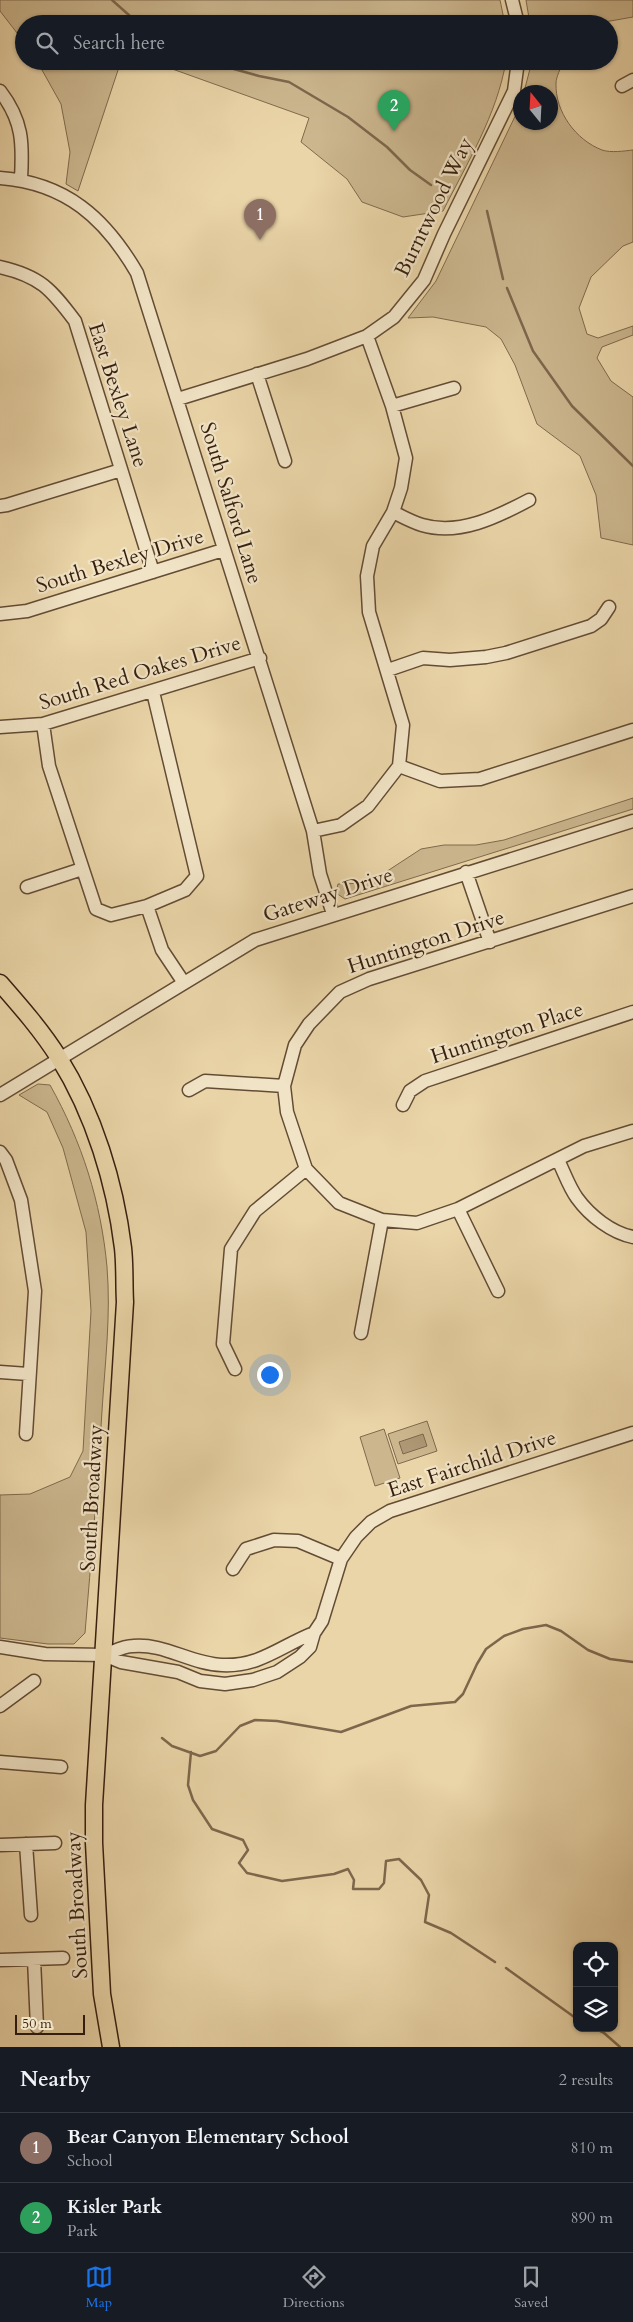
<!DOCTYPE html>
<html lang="en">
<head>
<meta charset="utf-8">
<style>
  :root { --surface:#171b24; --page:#20242c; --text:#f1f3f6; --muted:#9ea1a6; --line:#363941; --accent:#1a73e8 }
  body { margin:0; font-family:Cardo,serif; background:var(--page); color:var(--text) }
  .controls { position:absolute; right:15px; bottom:15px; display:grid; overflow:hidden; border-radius:10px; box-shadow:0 1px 4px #0004 }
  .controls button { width:45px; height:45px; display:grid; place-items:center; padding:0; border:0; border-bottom:1px solid var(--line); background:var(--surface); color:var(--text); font:25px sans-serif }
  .compass { position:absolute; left:513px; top:85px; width:45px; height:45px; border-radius:50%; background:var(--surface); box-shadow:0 1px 4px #0004; rotate:342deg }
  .scale { position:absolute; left:15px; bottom:12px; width:70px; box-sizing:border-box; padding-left:5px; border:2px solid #361e0f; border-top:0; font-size:14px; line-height:18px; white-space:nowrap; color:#361e0f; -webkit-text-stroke:4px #f1e4c6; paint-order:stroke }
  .you { position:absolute; left:269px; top:1374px; width:18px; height:18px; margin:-12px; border:4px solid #fff; border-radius:50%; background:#1a73e8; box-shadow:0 0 0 8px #1a73e833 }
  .badge { display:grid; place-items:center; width:32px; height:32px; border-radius:50%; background:var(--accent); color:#fff; font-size:16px; font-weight:700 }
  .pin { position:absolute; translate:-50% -41px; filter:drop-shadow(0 1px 2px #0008) }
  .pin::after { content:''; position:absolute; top:26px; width:18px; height:15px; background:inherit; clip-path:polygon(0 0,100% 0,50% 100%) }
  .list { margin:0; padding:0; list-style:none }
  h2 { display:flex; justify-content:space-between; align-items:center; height:65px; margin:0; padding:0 20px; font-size:21px }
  h2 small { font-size:16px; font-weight:400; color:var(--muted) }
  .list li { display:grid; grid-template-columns:32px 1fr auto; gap:15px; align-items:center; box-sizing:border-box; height:70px; padding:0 20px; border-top:1px solid var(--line) }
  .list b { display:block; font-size:19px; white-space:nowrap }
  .list p { margin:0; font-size:16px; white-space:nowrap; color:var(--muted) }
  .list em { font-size:16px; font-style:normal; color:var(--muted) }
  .icon { flex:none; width:28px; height:28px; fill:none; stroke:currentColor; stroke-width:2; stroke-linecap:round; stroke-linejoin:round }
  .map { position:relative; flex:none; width:633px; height:2047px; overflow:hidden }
  .search { position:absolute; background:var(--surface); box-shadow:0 1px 4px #0004; left:15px; right:15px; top:15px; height:55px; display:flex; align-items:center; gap:12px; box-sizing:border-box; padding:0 18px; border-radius:28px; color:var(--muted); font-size:19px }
  .sheet { height:205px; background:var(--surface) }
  nav { display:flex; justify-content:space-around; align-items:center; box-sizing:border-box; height:70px; border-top:1px solid var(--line); background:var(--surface); font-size:14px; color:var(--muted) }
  nav a { display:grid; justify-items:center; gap:2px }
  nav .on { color:var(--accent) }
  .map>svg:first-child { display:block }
  .green { fill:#cbb68e; stroke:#806a4e }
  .water { fill:#ad9774; stroke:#7d674c }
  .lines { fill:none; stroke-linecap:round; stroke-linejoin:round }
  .stream { stroke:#7d674c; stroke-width:2.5 }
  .minor-casing { stroke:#634c35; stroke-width:15 }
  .major-casing { stroke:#361e0f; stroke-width:19 }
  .minor { stroke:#f1e4c6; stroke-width:12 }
  .major { stroke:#ead5a8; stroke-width:16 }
  .labels { text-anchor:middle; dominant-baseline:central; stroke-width:4.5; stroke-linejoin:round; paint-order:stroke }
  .street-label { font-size:21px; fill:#361e0f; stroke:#f1e4c6 }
</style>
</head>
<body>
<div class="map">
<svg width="633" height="2047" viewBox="0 0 633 2047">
  <rect width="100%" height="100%" fill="#ead5a8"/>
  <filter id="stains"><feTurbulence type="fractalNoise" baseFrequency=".004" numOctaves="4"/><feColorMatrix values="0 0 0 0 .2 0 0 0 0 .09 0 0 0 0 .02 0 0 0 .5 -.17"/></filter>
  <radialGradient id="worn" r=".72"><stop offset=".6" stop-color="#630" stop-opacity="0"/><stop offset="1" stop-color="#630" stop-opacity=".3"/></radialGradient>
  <!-- green -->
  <path class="green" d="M0 0H500L505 24H24V42L0 11Z
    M526 0H633V17L593 24H530Z
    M37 61H121L78 191 66 184 70 152 61 104Z
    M150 61H506C497 115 467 163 443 211L403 217 362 202 347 179 301 142 309 118Z
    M532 61H563C561 68 556 77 556 83 555 112 576 140 602 150 611 153 624 151 633 150V242L623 246 591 277 579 308 587 334 598 338 633 326V335L602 347 597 358 611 381 633 397V545L601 538 596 495 580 456 537 424 515 365 501 339 486 327 433 317 408 318 436 281 520 106V122H550V92H524Z
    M633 798V809L345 899 336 893 338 884 369 883 421 849 444 845H476L504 840Z
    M38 1084 50 1085C82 1142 101 1202 107 1267 111 1315 105 1363 102 1411 98 1485 91 1559 85 1633L74 1644H48L0 1638V1495L30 1494 70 1477 83 1451 91 1311 86 1232 63 1148 47 1112 19 1095Z
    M427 1421 437 1451 398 1464 388 1434Z
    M384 1429 400 1478 375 1486 360 1437Z"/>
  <!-- water -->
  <path class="water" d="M423 1434 427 1446 403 1454 399 1442Z"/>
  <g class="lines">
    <!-- stream -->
    <path class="stream" d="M112 0 139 24
      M205 61 259 76 289 82 348 117 387 147 410 170 431 185
      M487 211 503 279
      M507 288 533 351 572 406 633 466
      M162 1738 172 1746 200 1756 216 1751 240 1726 255 1720 277 1721 341 1732 411 1706 455 1702 463 1694 477 1664 486 1649 504 1636 523 1629 546 1625 561 1631 588 1650 610 1659 633 1662
      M191 1752 188 1785 193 1800 212 1829 243 1840 248 1850 239 1863 247 1873 282 1881 334 1874 348 1869 354 1880 353 1889H379L384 1883 386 1861 399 1859 421 1880 429 1895 425 1922 451 1933 495 1962
      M506 1968 577 2019
      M594 2028 604 2033 620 2047"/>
    <!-- minor casing -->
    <g class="minor-casing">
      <path id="minor" d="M512 0 518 24
        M622 86 633 80
        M0 91C23 121 23 143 21 179
        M0 178C66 183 105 218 137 273L313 831 320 874 333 914
        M0 267C40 276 51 289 75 321L153 572
        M257 374 285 461
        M178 399 307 359 367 336 394 317 424 280 444 234 514 91 518 61
        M392 406 454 388
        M0 506 7 505 121 470
        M393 512C403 517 412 522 422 525 459 536 497 517 529 500
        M0 614 27 611 223 550
        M388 670 423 658 450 660 486 657 506 653 591 626 601 619 609 607
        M43 724 49 766 96 909 111 915 147 906 185 890 197 876 153 692
        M0 727 43 724 260 658
        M399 766 440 781 480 779 633 730
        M313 831 341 825 368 806 399 766 403 725 369 612 367 576 373 546 393 512 401 488 406 458 392 406 367 336
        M466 872 490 942
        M27 887 82 869
        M633 896 369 979 340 992 309 1024 295 1045 284 1086 287 1112 306 1169 339 1203 382 1220 417 1223 458 1209 584 1146 633 1131
        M147 906 162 950 184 983
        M189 1090 205 1081 284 1086
        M0 1095 255 940 633 821
        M403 1105 410 1091 425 1081 633 1012
        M0 1152 6 1160 21 1200 35 1291 26 1434
        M558 1160C564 1172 569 1187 577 1198 590 1216 612 1233 633 1237
        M458 1209 498 1291
        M361 1333 382 1220
        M235 1369 223 1344 231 1249 255 1211 306 1169
        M0 1372 28 1374
        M233 1569 246 1549 274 1540 298 1541 341 1559
        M0 1647 45 1654 104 1655 121 1662 178 1672 200 1681 225 1684 253 1680 277 1672 300 1657 310 1647 314 1633 322 1621 341 1559 356 1537 371 1522 390 1511 633 1433
        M104 1655C113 1652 123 1646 133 1646 164 1643 191 1664 222 1665 260 1667 282 1645 314 1633
        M0 1706 34 1681
        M0 1762 61 1767
        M26 1844 31 1915
        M0 1845 55 1843
        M34 1959 37 2027
        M0 1960 63 1958"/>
    </g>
    <!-- major casing -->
    <g class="major-casing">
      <path id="major" d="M0 983C21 1007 42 1031 59 1058 94 1114 115 1183 123 1248 125 1266 124 1284 125 1302L94 1805V1843L102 1994 111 2047"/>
    </g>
    <!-- minor -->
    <use href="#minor" class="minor"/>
    <!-- major -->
    <use href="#major" class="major"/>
  </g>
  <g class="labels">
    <!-- street labels -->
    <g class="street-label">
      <text transform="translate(434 207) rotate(-64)">Burntwood Way</text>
      <text transform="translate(118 395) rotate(72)">East Bexley Lane</text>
      <text transform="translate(231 503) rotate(73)">South Salford Lane</text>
      <text transform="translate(120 561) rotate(-17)">South Bexley Drive</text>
      <text transform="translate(140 673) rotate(-17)">South Red Oakes Drive</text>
      <text transform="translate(328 895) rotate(-18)">Gateway Drive</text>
      <text transform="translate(426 942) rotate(-18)">Huntington Drive</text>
      <text transform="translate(507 1033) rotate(-18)">Huntington Place</text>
      <text transform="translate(472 1464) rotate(-18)">East Fairchild Drive</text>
      <text transform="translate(92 1498) rotate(-87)">South Broadway</text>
      <text transform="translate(77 1905) rotate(-93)">South Broadway</text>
    </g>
  </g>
  <rect width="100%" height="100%" filter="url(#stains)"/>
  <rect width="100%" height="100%" fill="url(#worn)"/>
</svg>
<div class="controls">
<button><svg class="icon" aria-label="locate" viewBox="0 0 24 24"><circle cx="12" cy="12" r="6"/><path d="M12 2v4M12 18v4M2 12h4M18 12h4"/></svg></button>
<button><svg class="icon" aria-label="layers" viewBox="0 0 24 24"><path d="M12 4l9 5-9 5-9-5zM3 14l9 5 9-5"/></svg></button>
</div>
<svg class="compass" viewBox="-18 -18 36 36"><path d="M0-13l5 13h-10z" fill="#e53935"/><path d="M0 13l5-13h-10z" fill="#9ea1a6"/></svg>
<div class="scale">50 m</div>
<div class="you"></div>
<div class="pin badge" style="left:260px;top:240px;background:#8d6e63">1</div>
<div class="pin badge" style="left:394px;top:131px;background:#2e9e5b">2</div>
<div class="search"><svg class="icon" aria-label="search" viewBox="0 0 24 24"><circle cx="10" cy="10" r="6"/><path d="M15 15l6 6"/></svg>Search here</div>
</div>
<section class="sheet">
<h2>Nearby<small>2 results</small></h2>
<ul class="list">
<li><span class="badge" style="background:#8d6e63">1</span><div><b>Bear Canyon Elementary School</b><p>School</p></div><em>810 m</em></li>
<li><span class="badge" style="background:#2e9e5b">2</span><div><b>Kisler Park</b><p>Park</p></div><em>890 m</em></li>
</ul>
</section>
<nav>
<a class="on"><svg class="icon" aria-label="map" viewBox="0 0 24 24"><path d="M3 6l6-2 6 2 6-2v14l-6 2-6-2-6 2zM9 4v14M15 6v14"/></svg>Map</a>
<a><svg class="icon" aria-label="directions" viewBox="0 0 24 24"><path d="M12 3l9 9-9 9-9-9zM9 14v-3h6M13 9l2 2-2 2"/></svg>Directions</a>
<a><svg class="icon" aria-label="saved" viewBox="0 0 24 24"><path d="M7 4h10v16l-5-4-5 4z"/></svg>Saved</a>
</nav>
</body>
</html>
